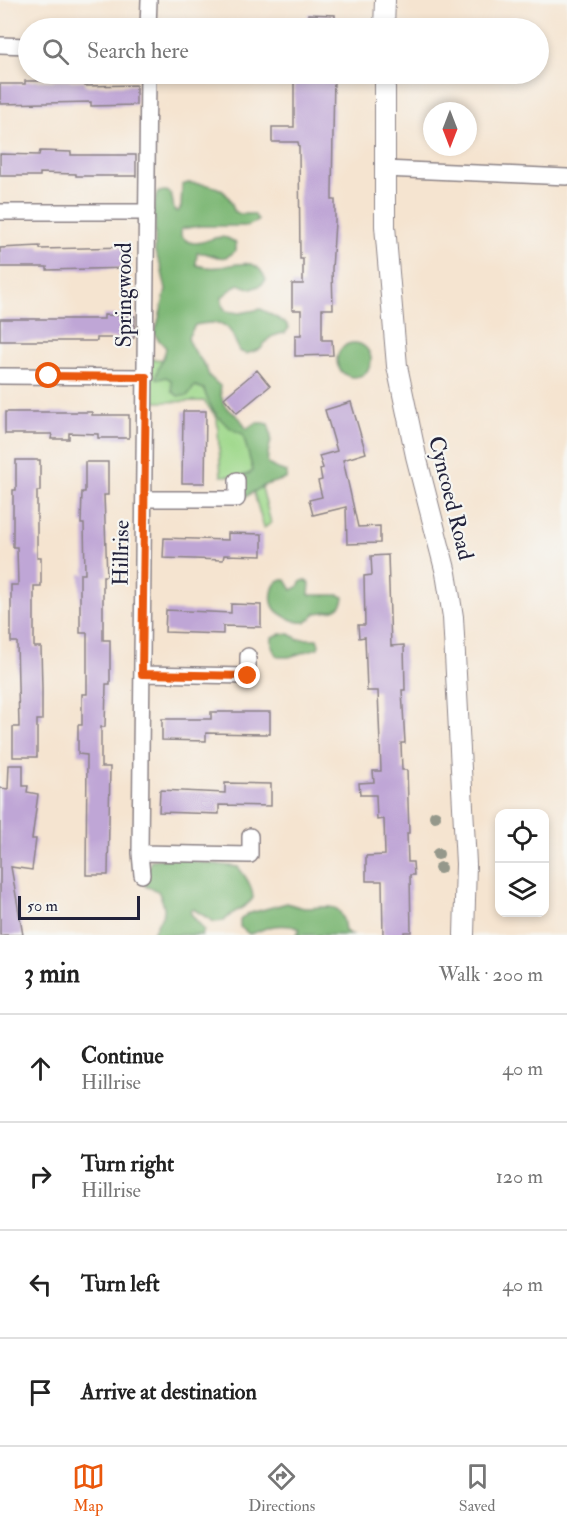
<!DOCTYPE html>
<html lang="en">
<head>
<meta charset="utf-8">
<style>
  :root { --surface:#fff; --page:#f2f2f2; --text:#222; --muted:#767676; --line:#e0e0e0; --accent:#ea580c }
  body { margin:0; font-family:"IM FELL Double Pica",serif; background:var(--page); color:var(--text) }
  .controls { position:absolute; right:18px; bottom:18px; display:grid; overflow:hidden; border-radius:12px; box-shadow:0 3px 9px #0003 }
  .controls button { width:54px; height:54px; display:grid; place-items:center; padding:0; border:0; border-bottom:2px solid var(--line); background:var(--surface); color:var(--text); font:30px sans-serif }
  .compass { position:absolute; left:423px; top:102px; width:54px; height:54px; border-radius:50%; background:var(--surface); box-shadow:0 3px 9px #0003; rotate:180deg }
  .scale { position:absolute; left:18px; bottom:15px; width:122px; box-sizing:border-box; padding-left:6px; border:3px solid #22223b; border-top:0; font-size:16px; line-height:21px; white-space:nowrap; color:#22223b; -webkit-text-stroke:4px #f6f6f2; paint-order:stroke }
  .stop { position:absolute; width:18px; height:18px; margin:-14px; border:4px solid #ea580c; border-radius:50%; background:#fff }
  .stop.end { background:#ea580c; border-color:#fff; box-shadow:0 2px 6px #0008 }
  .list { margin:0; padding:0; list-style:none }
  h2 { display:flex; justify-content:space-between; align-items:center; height:78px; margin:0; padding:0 24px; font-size:26px }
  h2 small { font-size:20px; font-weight:400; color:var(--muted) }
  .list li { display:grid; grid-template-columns:39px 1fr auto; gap:18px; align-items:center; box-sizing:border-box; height:108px; padding:0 24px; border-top:2px solid var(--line) }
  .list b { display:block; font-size:22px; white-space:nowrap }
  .list p { margin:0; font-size:20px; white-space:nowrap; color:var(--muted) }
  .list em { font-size:20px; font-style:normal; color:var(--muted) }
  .icon { flex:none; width:33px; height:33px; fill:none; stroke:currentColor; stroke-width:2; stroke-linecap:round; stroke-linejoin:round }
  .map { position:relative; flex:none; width:567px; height:935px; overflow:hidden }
  .search { position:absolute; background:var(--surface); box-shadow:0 3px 9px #0003; left:18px; right:18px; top:18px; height:66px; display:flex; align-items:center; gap:15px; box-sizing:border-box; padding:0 21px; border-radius:33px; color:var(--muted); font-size:22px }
  .sheet { height:510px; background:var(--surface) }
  nav { display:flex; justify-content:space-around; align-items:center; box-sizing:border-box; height:84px; border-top:2px solid var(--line); background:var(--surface); font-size:16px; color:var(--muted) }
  nav a { display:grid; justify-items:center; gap:3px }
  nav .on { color:var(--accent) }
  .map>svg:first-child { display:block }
  .green { fill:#9ed88a; stroke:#607d62; stroke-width:1.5 }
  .forest { fill:#7eb876; stroke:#506d58; stroke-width:1.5 }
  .building { fill:#bfa6d6 }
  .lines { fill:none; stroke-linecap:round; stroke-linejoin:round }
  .minor-casing { stroke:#8c8386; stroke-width:18 }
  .tertiary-casing { stroke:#8c8386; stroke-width:22 }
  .minor { stroke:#fff; stroke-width:15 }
  .tertiary { stroke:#fff; stroke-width:20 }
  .tree { fill:#95988b }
  .route { stroke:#ea580c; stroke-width:8 }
  .labels { text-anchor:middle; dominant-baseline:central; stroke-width:4.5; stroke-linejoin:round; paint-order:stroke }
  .street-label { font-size:22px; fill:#22223b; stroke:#f6f6f2 }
</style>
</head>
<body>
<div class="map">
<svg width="567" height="935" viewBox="0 0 567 935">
  <rect width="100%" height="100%" fill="#f6f6f2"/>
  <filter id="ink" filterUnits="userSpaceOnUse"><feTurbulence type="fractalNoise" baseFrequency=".0167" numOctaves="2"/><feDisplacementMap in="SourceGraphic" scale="12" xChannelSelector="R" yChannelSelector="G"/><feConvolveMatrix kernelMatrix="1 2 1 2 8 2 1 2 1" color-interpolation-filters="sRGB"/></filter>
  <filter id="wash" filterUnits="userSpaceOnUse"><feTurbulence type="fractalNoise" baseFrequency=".008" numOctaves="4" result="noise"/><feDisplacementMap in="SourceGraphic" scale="24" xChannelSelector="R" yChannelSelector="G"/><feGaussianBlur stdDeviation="1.35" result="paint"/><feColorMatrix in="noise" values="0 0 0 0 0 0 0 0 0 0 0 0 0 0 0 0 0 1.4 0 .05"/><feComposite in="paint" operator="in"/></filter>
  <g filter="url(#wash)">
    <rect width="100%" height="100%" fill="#f5e4d0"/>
    <!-- green -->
    <path class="green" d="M146 359 176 360 243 428 260 480 271 523 264 528 249 476H221L217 418 204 401 157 402 146 398Z"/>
    <!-- forest -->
    <path class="forest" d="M188 183C211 184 229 186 234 211L240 214H254L258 220 257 222 246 226H200L181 229V236C198 253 210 233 227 238 230 239 233 241 236 243V250C221 266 212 251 197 253L196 265C203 267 213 268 220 267 240 264 257 256 266 280L261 285 252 289 238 284 222 297V305L226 311 240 313 261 309 286 323 289 328 285 333C272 335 267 338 261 349L246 354 239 351C229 324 226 319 195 325L188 337 190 345 206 367 209 376 220 386C222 418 237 406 246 429 254 423 259 421 268 424 276 443 265 448 268 464L275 468 287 472 286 479 265 485 247 496 240 493V476L248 474 253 471 243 434C225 429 208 407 204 389L195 386 187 396H178L172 391 171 380 166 377 160 379 156 378C157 366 164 360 166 348 162 342 157 340 154 333L157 326 166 290 161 267 155 252V221L153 211 157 193C173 186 172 198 174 210L178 212 181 207 182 185Z
      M337 360a17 17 0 1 1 34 0a17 17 0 1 1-34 0Z
      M280 580H286L292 590 298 587 300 582 305 580 310 583 309 595H339L344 597C343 612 328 611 316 613 313 617 310 621 305 622 298 624 279 615 275 609 269 601 271 584 280 580Z
      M280 634H290L298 639H317L319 645 318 648 289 657H279C272 650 271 647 272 637Z
      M180 857 198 862 238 867C246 877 252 885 253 898 245 910 235 908 224 921L214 922 193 909 190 911C192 918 200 923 204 930L202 935H153C158 912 172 920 158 891L145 886 147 873 151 860Z
      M287 903C293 905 300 908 306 908 330 908 342 899 345 931L352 935H296L300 929C291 925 279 925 269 927 262 929 257 933 249 934L240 927V920L247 914Z"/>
    <g id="blocks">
      <!-- building -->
      <path class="building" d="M308 14 335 15V28H308Z
        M308 75H334L332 193V200H335V222L332 269 333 309H322V340H332L333 355 295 356V335H301V310H292V284H303V259H300L299 147 298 142H272V127H294V79H308Z
        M25 81H85V86L136 85V105L91 106V102L0 104V84H25Z
        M40 151 71 152V155H136V176H76V174L40 173V176H0V154L39 155Z
        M40 246V249L129 247 130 268 47 270V267H0V248Z
        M104 315 135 316 134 338H97V341H0V319H104Z
        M257 370 270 386 237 413 224 398Z
        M351 402 366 453 343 460 358 527 380 526V543L347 544 346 507 313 515 309 500 322 497 318 481 322 480 320 469 323 468 319 456 337 451 325 410Z
        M183 411H206L205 483H182Z
        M5 412H92V415H129V438H98V434L69 433V439H51L52 434H5Z
        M16 460H40V491H37V557H41V586H34V647H41L42 688V720H37V757H13V727H19L17 642H11V585H18L17 547H13V490H16Z
        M85 462H108V495H104L107 576H103V640H110V684H106L105 727H101V767H110L108 875H86L87 755 78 754V725H82V694H87V633H80V574H85L84 524H81L82 492H85Z
        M228 533 262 534V556L224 555 223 560 163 558 164 538 228 540Z
        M388 555 391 646 404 645 405 690H402L405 743H401L402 770H407L409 833H407L408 862H413L414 875H410L411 932H404V935H383L382 881H366V856L385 855 384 819 377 820 376 795H360L359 783 374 782 373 771H381L378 691H367L365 637 359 638 358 625H365L364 576 372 575 371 556Z
        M231 604 261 605V627L223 626V634L165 632 166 610 231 613Z
        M211 712H270V734L206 733V741L162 740V719H211Z
        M9 765H23V786H28L27 792 38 794 32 839H36L32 870 11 867 23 935H0V788L8 789Z
        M225 783 271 784V806L219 805V814L159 812 160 790 225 793Z"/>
    </g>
  </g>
  <g filter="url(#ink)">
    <use href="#blocks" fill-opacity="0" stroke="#8c8386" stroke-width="1.5"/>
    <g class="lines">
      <!-- minor casing -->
      <g class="minor-casing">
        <path id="minor" d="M148 28 149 0
          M0 45 28 46
          M384 169 567 177
          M0 212H147
          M0 376 146 377
          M144 499H237V480
          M142 674 248 676V656
          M140 853 250 855V836
          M142 875 140 853 148 74"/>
      </g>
      <!-- tertiary casing -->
      <g class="tertiary-casing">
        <path id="tertiary" d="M384 28 385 0
          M385 74V226L397 366 416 456 446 573 453 617 466 864 464 935"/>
      </g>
      <!-- minor -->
      <use href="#minor" class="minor"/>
      <!-- tertiary -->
      <use href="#tertiary" class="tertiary"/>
    </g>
    <!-- trees -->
    <g class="tree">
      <circle cx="435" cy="816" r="6"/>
      <circle cx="438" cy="854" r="6"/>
      <circle cx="440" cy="868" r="6"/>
    </g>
  </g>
  <g class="lines" filter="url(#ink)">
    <!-- route -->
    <path class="route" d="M49 376 146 377 142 674 248 676"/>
  </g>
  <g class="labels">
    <!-- street labels -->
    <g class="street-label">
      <text transform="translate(124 295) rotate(-90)">Springwood</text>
      <text transform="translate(451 498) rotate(76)">Cyncoed Road</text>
      <text transform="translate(121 553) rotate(-89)">Hillrise</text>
    </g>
  </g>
</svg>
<div class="controls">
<button><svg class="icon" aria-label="locate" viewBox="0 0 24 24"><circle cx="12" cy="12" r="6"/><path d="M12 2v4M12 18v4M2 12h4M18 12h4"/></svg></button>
<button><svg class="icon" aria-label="layers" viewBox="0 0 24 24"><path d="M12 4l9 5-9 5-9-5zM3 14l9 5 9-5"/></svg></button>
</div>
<svg class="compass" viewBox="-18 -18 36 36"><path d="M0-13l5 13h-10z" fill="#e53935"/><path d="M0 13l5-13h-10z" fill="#767676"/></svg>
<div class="scale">50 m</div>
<div class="stop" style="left:49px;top:376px"></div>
<div class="stop end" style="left:248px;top:676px"></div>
<div class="search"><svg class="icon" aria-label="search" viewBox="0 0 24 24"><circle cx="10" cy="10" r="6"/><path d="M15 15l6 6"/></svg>Search here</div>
</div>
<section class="sheet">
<h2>3 min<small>Walk · 200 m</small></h2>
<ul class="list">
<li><svg class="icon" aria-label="ahead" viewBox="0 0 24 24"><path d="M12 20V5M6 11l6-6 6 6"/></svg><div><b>Continue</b><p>Hillrise</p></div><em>40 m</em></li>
<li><svg class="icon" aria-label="right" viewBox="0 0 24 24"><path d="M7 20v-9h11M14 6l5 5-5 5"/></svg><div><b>Turn right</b><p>Hillrise</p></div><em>120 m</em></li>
<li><svg class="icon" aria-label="left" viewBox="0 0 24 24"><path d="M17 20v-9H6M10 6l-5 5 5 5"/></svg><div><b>Turn left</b></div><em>40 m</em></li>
<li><svg class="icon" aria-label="arrive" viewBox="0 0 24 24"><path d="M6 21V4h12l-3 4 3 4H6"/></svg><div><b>Arrive at destination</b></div></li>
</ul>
</section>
<nav>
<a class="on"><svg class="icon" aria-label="map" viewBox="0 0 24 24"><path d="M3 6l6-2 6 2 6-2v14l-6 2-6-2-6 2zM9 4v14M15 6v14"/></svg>Map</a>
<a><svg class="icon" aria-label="directions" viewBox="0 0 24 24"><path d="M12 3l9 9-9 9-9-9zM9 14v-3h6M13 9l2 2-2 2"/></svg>Directions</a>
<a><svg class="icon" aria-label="saved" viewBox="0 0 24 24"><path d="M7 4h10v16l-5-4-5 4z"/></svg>Saved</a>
</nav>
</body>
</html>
